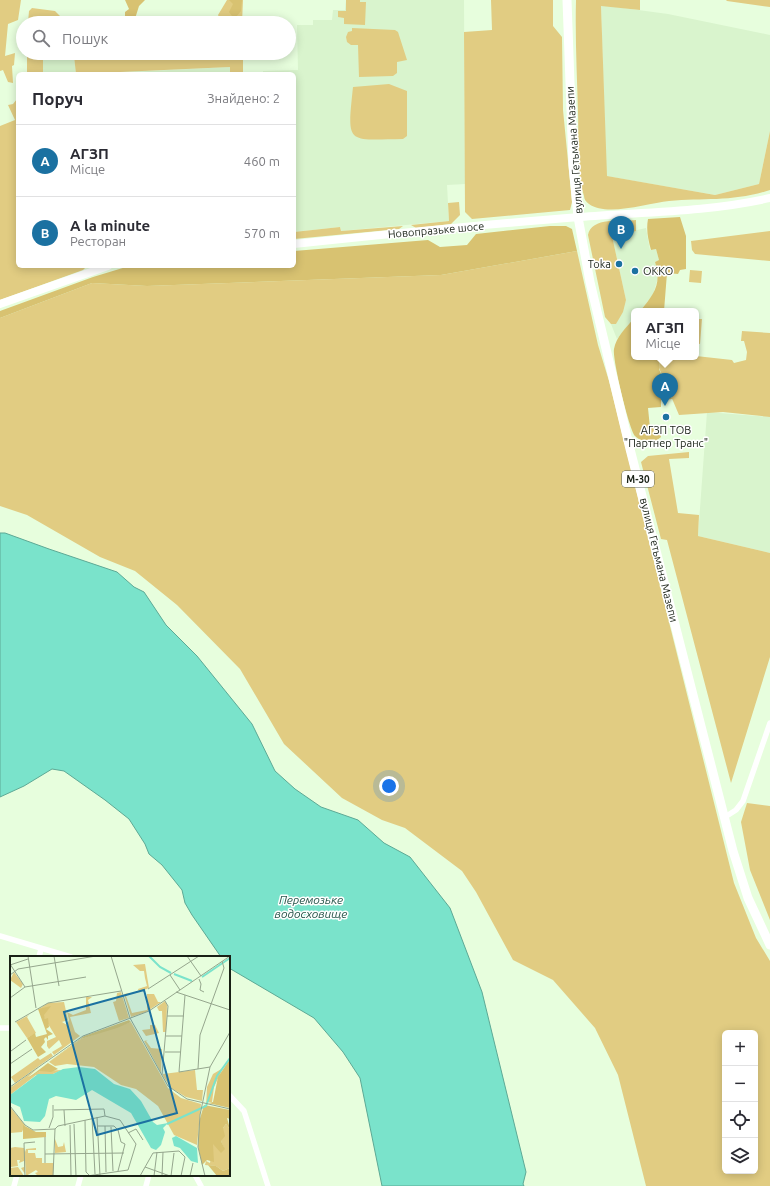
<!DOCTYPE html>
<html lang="uk">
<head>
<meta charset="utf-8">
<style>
  :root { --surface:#fff; --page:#f7f7f7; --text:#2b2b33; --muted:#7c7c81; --line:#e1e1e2; --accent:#1b71a1 }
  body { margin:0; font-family:Ubuntu,sans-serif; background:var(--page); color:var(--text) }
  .controls { position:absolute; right:12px; bottom:12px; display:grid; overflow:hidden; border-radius:6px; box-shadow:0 2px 10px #0003 }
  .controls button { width:36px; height:36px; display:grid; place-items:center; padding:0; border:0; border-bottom:1px solid var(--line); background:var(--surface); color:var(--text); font:20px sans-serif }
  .you { position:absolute; left:389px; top:786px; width:14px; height:14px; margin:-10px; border:3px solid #fff; border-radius:50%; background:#1a73e8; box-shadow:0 0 0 6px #1a73e833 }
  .badge { display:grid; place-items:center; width:26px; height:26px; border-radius:50%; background:var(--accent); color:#fff; font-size:13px; font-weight:700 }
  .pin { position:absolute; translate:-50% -33px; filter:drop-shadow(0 1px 2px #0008) }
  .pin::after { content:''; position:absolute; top:21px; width:14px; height:12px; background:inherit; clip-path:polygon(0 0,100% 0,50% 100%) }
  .popup { position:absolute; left:631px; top:308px; width:68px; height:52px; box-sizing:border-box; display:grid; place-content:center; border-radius:6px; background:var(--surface); filter:drop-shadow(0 1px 3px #0005); font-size:13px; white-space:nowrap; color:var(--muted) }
  .popup b { font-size:15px; color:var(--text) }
  .popup::after { content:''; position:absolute; left:50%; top:100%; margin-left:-8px; border:8px solid transparent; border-top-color:var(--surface) }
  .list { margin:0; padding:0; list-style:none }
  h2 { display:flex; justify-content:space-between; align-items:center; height:52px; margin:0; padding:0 16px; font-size:17px }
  h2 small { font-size:13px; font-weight:400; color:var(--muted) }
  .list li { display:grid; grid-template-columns:26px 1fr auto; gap:12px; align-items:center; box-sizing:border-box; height:72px; padding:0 16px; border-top:1px solid var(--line) }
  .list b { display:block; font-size:15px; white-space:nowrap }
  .list p { margin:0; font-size:13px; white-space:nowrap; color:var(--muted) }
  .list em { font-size:13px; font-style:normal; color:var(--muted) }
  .icon { flex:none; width:22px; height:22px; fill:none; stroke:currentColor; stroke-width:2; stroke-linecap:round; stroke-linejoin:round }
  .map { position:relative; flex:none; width:770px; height:1186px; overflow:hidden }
  .search { position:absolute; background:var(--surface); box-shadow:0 2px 10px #0003; left:16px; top:16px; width:280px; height:44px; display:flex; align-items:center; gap:10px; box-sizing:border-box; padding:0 14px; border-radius:22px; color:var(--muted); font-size:15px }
  .panel { position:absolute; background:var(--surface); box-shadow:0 2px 10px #0003; left:16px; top:72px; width:280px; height:196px; border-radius:6px }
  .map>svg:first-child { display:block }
  .built { fill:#d9f4cd }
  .green { fill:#e1cc82; fill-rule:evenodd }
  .forest { fill:#d8c271 }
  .water { fill:#7ae3cb; stroke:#5da995 }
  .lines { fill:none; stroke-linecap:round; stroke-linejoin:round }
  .minor { stroke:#fff; stroke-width:5.5 }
  .secondary { stroke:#fff; stroke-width:8 }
  .trunk { stroke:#fff; stroke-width:9 }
  .poi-dot { fill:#1b71a1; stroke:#fff; stroke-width:1.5 }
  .labels { text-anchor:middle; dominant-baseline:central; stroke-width:3; stroke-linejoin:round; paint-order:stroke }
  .shield { fill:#fff; stroke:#5e645c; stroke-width:1 }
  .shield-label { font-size:10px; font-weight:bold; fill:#192116 }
  .street-label { font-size:11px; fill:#192116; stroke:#fff }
  .poi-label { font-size:11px; fill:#192116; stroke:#fff; text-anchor:end }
  .water-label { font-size:12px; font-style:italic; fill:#28564b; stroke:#fff }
  .inset-river { fill:none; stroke:#7ae3cb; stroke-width:2 }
  .inset-road { fill:none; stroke:#95a68d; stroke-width:1 }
  .view { fill:#1b71a1; fill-opacity:0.15; stroke:#1b71a1; stroke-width:2 }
  .inset-edge { fill:none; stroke:#192116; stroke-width:2 }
</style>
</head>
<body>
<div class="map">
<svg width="770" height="1186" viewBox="0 0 770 1186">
  <rect width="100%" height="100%" fill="#e7fedd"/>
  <!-- built -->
  <path class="built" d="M346 0H464L465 184 447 185 449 221 341 231 340 227 294 232V74H263V71L298 70 297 25H313V20H332L333 10H345Z
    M601 5 668 14 770 35V131L759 184 715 195 606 176Z
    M74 56 76 74H43L42 59Z
    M230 67V74H88Z
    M646 228 650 250 656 249 659 260 655 262 659 274 653 295 640 311H634V318L617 339 611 324H616L626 300 612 236Z
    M707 412 770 417V553L698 536Z"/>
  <!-- green -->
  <path class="green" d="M0 0H21L18 20 8 24 5 56 15 53 14 65 12 66 13 83 8 82 3 70 0 71Z
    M227 0H243L242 23H220L221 21 218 15Z
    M346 0H360V2H366L365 25 344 24V18L338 17V11H346Z
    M491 0H553V26L562 37 563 110 572 202 570 210 472 219 465 212 464 32 492 30Z
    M576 0H640V10L601 6 607 176 715 195 759 184 770 131V190C734 202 705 198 669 201 648 203 607 217 589 204 586 202 584 199 584 196 576 170 579 139 578 112 577 75 575 37 576 0Z
    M726 0H770V7L727 1Z
    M32 8 55 11 62 18V23H28L29 11Z
    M352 28 395 30 398 32 407 60 397 62V73L393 76 359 77 358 45H351L347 42 346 37 348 32 352 31Z
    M27 53H73L75 56 85 53H243V74H230V67L76 74 74 56 43 59V74H27Z
    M389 84 407 91V136L403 139C346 140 347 145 353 87Z
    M17 99 18 266H87L83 270 0 300V126L15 120 8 105 13 104Z
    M459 202 460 215 451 224 416 228 411 225 449 221 448 203Z
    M636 220V231L612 236 626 300 623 312 616 324H611L605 317 588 235C591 217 622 221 636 220Z
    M403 226 399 229 294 239V232L340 227 341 231Z
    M770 231V261L695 254 692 250 691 241Z
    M577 251 598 345 609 381 734 883 756 938 770 961V1186H646L618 1075 595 1028 553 980 513 960 476 892 462 871 405 828 382 820 342 798 284 744 240 669 177 605 135 571 100 557 27 515 0 506V318L92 283 147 286 441 275ZM725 1033H755V1171H725Z
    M690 270 702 271 701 283 689 282Z
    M696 319H702L700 344 696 343Z
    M742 331 770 333V417L723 412 679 415 659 368 660 357 696 356 732 360 734 363 746 360 747 352 744 341H741Z
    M689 452V458L669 459 678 513 699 515 698 536 770 553V657L731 783 667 540 661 539 641 462 648 456Z
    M747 803 770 806V920L750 870 741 822Z"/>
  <!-- forest -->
  <path class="forest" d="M125 0H145L139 6 134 22 129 23 125 20V12L129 9Z
    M229 0H242L241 11 236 17 232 16 229 12 233 4Z
    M680 217 686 236V269L680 270 678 274 667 273 664 311H640C654 294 662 284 655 262L659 260 656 249 651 250C648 239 646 230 648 219Z
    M550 226H566L572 229 577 251 441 275 147 286 92 283 0 318V311L93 277 126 267 294 266V251L428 240 440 247 467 245 476 234Z
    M634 318V357H660L659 369 672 399 661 400V407L648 408 650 428H659L661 437 656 441C648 441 641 442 635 436 629 429 612 358 614 349 616 337 626 328 634 318Z"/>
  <!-- water -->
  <path class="water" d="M0 533H5L49 549 117 572 134 587 144 592 166 625 197 656 252 724 275 771 295 789 321 807 358 820 384 843 410 857 450 908 482 992 526 1172 523 1184 524 1186H382L360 1078 343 1052 314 1018 229 968V957H221L192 915 185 903 182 890 162 865 149 854 145 844 129 819 105 800 64 771 52 769 24 786 0 797Z"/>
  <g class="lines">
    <!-- minor -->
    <path class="minor" d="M725 817 736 810 743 801 770 723
      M0 936 71 957
      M39 957 41 949
      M0 1028H11
      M229 1095 244 1111 268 1186
      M195 1175 201 1186
      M14 1186 17 1175
      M78 1186 81 1175
      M146 1186 149 1175"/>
    <!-- secondary -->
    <path class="secondary" d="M294 244C389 234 485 224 580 217 644 212 708 212 770 198
      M0 304 108 266"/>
    <!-- trunk -->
    <path class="trunk" d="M567 0 573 165 578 217 590 282 630 449 733 851 748 898 770 945"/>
  </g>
  <!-- markers -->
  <g class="poi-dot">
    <circle cx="619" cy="264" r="4"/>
    <circle cx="635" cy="271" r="4"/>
    <circle cx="666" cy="417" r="4"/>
  </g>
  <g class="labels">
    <!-- shield labels -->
    <rect class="shield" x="622" y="471" width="32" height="16" rx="3"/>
    <g class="shield-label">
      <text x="638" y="479">М-30</text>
    </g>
    <!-- street labels -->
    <g class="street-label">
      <text transform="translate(574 150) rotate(-94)">вулиця Гетьмана Мазепи</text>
      <text transform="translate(436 230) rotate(-5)">Новопразьке шосе</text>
      <text transform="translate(659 560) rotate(76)">вулиця Гетьмана Мазепи</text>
    </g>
    <!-- poi labels -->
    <g class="poi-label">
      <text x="611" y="264">Toka</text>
      <text x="643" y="271" text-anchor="start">ОККО</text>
      <text x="666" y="430" text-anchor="middle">АГЗП ТОВ<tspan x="666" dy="13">"Партнер Транс"</tspan></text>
    </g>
    <!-- water labels -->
    <g class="water-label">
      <text x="311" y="899">Перемозьке<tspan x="311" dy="14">водосховище</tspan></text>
    </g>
  </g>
  <!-- overview -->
  <g transform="translate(10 956)">
    <rect width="220" height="220" fill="#e7fedd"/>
    <path d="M135 8 139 32 129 36 128 33 137 30 135 22 134 15H130L123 9ZM4 16 13 28 11 32 0 24ZM111 36 119 62 109 65 103 46 106 45 107 37ZM120 37 116 40 122 57 137 54V38H144L148 46H151L136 56 121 61 114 38ZM76 41H82L78 44 81 57 60 61 65 76 70 80 44 99 42 96 52 90 49 84 39 93 37 90V85L46 81 29 53 38 47 54 46 58 64 52 66 57 69 59 64 57 56 63 59 76 54ZM155 45 157 49 156 76H153L152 55H149L147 51ZM19 59 17 61 26 77 17 82 6 66ZM121 66 158 132 171 142 191 148 187 189 164 179 148 150 126 133 111 129 84 111 57 108 45 110 39 106 71 83ZM140 69H145L149 77 136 80 132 74 140 73ZM138 84 136 85 141 92 152 93 151 117 134 85ZM41 97 43 100 5 127 1 121 28 102 30 104ZM29 111 18 121 30 115 52 114 43 118 26 119 0 139V132ZM213 112 204 131 202 146H198L196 152 197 131 203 118ZM185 114 187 134H193L192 145 176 141 161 132 153 120V118ZM0 151 15 169 12 176 0 177ZM216 168 220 173V212L213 215 206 210 195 209 196 205 200 207 203 187 214 192 211 185 213 172ZM45 183 48 191 53 190 54 186 56 196 45 197ZM5 191 14 192 15 196 16 193 26 192V194H18V197H25L26 202H32V207H44L43 220H28L25 217 28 216 26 214 16 220V204L15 218 11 212 14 211V205L9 207 10 204H7L8 210 1 211 0 192ZM8 211 14 220H0V212Z" fill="#e1cc82"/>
    <path d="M41 50 34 59 35 63 38 62 39 71 36 73 43 78 38 80V84L36 81 34 83 35 86 31 91 36 96 28 101 17 82 25 77 26 81 37 78 28 53ZM119 64 121 66 107 72 71 83 32 111 74 80ZM220 103V152L198 147 203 146 208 121ZM38 107 48 113 41 116 30 115 18 122ZM194 149 220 154V163L217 162 220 173 216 168 213 172 215 180 211 185 215 193 211 197 203 188 204 206 197 204 192 209 188 190 189 166ZM13 169 26 176H36V181L13 183ZM198 209 206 210 213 215 220 212V220H207Z" fill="#d8c271"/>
    <path d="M69 111 85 113 104 128 120 133 131 145 143 166 147 169 158 167 153 172 155 176 151 189 146 194 141 192 121 157 82 134 66 144 46 140 39 143 35 160 30 166 14 165 10 151 1 147 0 139 28 118H43L53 113ZM166 180 187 192 188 207 181 205 170 192 164 190 162 182Z" fill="#7ae3cb"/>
    <path class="inset-river" d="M139 0 150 11 161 17M164 18 182 25M192 21 220 2M157 168 196 150 207 120 220 102"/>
    <path class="inset-road" d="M18 0 26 52M44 0 49 30M101 0 120 62 158 130 177 143 220 153M177 0 191 20M0 8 15 31M0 9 18 3M0 19 8 13 86 0M160 19 170 34M189 23 191 28 190 34 194 36M138 33 189 0M166 36 220 54M175 39 169 116 200 111M0 42 15 31 76 21M157 60H174M5 66 38 47 111 35M156 80H172M1 95 16 84M155 96H171M0 108 22 93M188 113 190 79 214 12 212 5M152 119 158 50 155 45M0 131 73 80 139 55 220 0M0 150 15 169 23 174 45 173M44 154 94 153 95 160M54 154 55 170M87 161 90 220M82 162 85 218M75 164 76 216 79 219M64 168 66 220M60 169 61 220M88 170H104L108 174 111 186 115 188 108 215M95 170 96 216M101 171 103 215M39 172 43 161V149M45 173 48 170 95 160 110 164 126 188 118 214 77 220M118 177 126 173 133 184M35 198 114 197M35 207V181M135 211 160 220M15 220 14 187 25 186M43 220 45 173M130 220 143 197 169 195 175 201 171 220M144 220 147 196M152 220 153 196M161 220 164 197M180 220 183 207M195 220 188 191 190 159 200 111 220 76"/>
    <path class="view" d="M134 34 167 157 87 179 54 56Z"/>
    <rect width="220" height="220" class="inset-edge"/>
  </g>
</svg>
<div class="controls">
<button>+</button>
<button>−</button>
<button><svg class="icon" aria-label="locate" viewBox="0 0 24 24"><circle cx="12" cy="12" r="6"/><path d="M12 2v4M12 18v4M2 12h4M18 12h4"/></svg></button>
<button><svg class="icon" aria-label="layers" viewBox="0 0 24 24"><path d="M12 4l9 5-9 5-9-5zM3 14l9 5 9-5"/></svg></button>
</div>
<div class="you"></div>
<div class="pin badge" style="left:665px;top:406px">A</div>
<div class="popup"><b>АГЗП</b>Місце</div>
<div class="pin badge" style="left:621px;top:249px">B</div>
<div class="search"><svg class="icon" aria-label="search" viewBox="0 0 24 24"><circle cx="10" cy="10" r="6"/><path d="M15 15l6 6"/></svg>Пошук</div>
<section class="panel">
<h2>Поруч<small>Знайдено: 2</small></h2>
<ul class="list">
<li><span class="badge">A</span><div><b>АГЗП</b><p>Місце</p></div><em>460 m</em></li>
<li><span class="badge">B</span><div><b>A la minute</b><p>Ресторан</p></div><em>570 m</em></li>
</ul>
</section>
</div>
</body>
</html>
